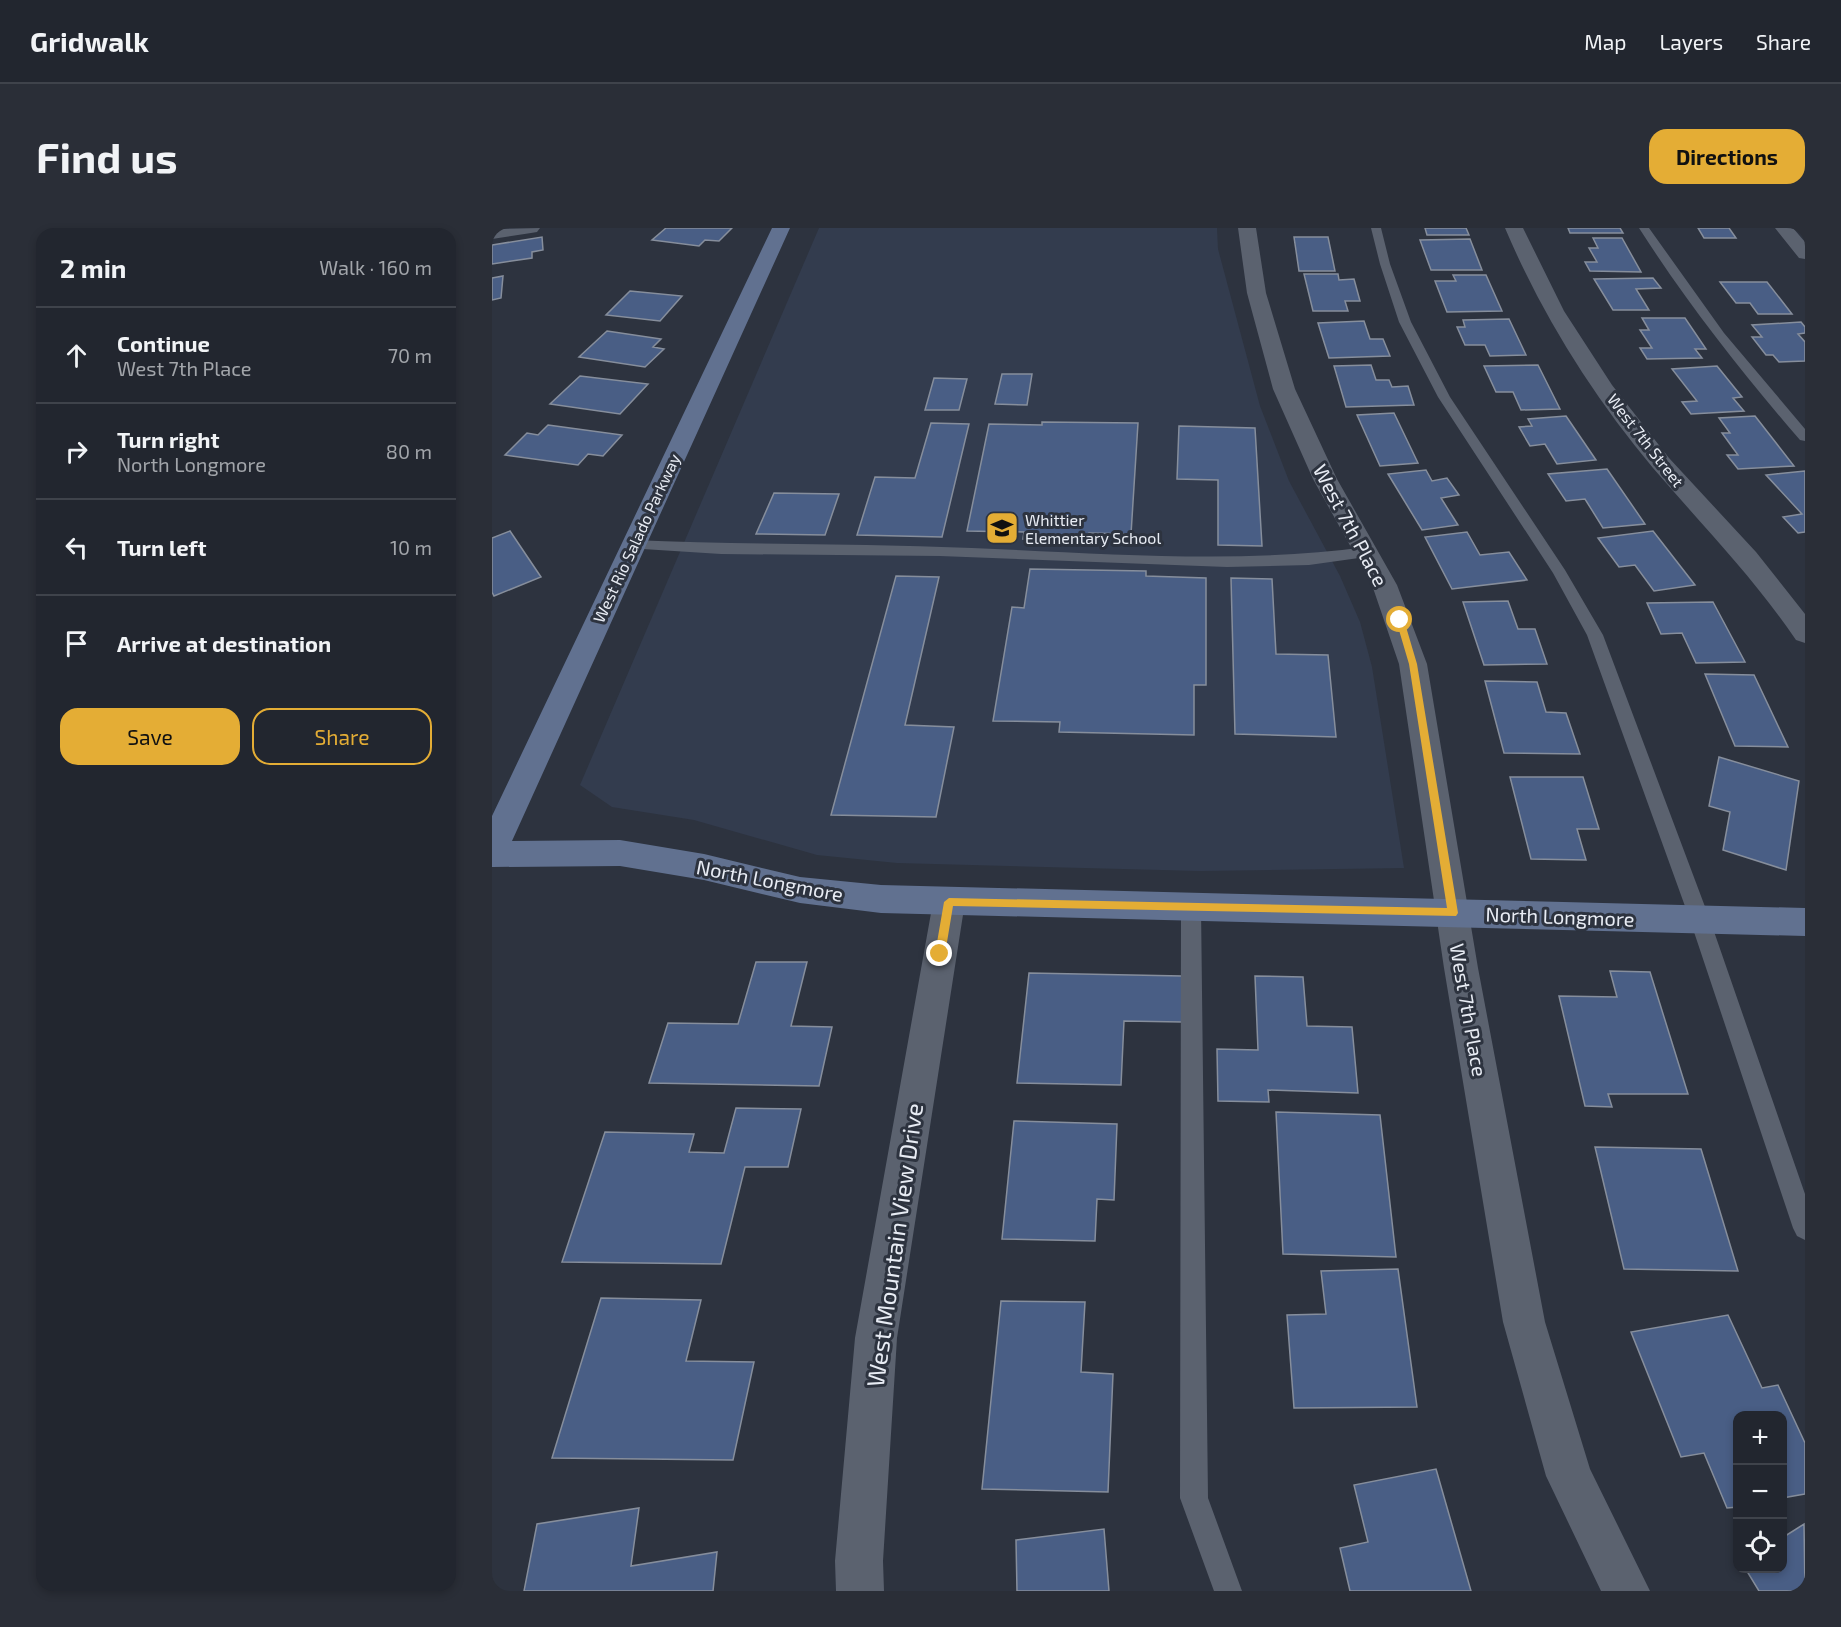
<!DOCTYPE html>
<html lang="en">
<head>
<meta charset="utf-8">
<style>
  :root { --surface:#22262f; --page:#2a2e37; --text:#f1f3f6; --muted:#a2a5aa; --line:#3f434b; --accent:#e4ad35 }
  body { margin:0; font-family:"Exo 2",sans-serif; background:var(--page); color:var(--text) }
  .controls { position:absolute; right:18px; bottom:18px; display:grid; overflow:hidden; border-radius:12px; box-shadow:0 3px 9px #0003 }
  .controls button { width:54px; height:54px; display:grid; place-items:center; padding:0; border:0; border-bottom:2px solid var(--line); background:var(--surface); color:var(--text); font:30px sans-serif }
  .stop { position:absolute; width:18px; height:18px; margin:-14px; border:4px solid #e4ad35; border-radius:50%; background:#fff }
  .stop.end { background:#e4ad35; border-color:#fff; box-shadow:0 2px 6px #0008 }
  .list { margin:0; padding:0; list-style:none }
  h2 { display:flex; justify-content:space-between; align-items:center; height:78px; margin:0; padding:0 24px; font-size:26px }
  h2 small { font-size:20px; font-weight:400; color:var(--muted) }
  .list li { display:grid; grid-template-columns:39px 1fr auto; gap:18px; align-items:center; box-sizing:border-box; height:96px; padding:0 24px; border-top:2px solid var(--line) }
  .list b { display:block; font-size:22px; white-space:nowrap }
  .list p { margin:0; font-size:20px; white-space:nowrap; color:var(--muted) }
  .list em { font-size:20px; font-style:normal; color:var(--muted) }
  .actions { display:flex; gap:12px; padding:18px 24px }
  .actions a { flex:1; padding:14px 0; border:2px solid var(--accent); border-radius:18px; text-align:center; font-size:21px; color:var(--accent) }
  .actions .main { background:var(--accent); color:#111 }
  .icon { flex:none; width:33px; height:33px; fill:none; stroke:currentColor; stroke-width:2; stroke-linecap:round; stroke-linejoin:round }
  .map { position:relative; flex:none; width:1313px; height:1363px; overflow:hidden; border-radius:18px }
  header { display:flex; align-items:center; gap:36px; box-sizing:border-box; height:84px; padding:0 30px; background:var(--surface); border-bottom:2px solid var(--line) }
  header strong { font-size:28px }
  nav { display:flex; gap:33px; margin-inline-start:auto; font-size:21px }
  .intro { display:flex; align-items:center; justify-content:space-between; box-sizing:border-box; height:144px; padding:0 36px }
  h1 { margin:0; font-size:42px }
  .button { padding:15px 27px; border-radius:18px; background:var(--accent); color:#111; font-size:21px; font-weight:700 }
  main { display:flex; gap:36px; padding:0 36px }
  aside { flex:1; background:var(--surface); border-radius:18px; box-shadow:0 3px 9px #0003 }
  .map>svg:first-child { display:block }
  .built { fill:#333c4e }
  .building { fill:#495e85; stroke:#868e9c; stroke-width:1.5 }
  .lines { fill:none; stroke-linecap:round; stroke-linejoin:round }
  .lane { fill:#5b626f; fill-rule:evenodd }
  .street { fill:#5b626f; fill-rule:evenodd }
  .secondary { fill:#617190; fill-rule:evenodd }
  .route { fill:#e4ad35 }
  .labels { text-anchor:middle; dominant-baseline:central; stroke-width:6; stroke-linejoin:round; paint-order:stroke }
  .far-street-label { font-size:16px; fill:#e8ecf4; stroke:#2d333f }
  .far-poi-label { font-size:16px; fill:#e8ecf4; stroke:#2d333f; text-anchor:start }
  .street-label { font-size:20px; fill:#e8ecf4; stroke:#2d333f }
  .near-street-label { font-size:24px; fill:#e8ecf4; stroke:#2d333f }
</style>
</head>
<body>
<header>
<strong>Gridwalk</strong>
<nav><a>Map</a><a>Layers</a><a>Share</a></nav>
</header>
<div class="intro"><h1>Find us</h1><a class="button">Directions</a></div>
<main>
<aside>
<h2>2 min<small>Walk · 160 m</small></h2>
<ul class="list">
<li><svg class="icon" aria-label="ahead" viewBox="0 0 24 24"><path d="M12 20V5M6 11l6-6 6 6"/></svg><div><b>Continue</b><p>West 7th Place</p></div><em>70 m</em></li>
<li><svg class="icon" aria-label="right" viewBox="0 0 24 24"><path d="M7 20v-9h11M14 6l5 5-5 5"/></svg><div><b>Turn right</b><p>North Longmore</p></div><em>80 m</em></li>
<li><svg class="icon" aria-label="left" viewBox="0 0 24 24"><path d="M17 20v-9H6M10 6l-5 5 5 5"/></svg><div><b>Turn left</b></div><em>10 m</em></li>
<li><svg class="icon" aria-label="arrive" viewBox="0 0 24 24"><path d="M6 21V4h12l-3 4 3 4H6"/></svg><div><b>Arrive at destination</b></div></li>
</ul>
<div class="actions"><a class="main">Save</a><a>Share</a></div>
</aside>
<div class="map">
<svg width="1313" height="1363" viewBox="0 0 1313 1363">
  <rect width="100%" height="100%" fill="#2d333f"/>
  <!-- built -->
  <path class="built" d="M327 0H725L726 21 768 178 797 253 848 348 868 394 880 439 912 640 708 643 405 635 325 627 202 592 120 579 88 557Z"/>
  <!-- building -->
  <path class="building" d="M174 0H240L227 13 213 12 207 18 160 12Z
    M933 0H974L977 7H935Z
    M1076 0H1128L1131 5H1078Z
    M1206 0H1237L1244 10H1212Z
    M50 9 51 22 40 24V30L0 36V17Z
    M802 9H836L843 43H807Z
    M1101 10H1130L1149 44 1098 43 1093 34H1105L1097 20H1106Z
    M978 11 990 42H939L928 12Z
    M812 46H846L847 52 862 51 868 73H853L856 83H821Z
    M961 47H994L1010 83 955 84 943 53H964Z
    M11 48 9 70 0 72V50Z
    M1161 50 1169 60 1144 61 1157 82H1121L1102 51Z
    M1228 54H1275L1300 86H1266L1258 75H1244Z
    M138 63 190 68 168 93 114 87Z
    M1150 90H1193L1214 121H1203L1210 130 1155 131 1148 120H1160L1148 102H1157Z
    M1017 91 1034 127 998 128 993 117H973L965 99H973L971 92Z
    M872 93 878 111H891L898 128 837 130 826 95Z
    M1309 94 1313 99V105L1306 106 1313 114V133L1287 134 1281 127H1274L1260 109H1270L1260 97Z
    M115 103 169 111 161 119 172 121 153 139 87 129Z
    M879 137 884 152H897L900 159 916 158 922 177 854 179 842 138Z
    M1046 137 1068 181 1029 182 1021 164H1004L992 138Z
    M1225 138 1250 169 1241 170 1252 183 1199 186 1190 174 1205 173 1180 141Z
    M510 146H540L535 177 503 176Z
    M88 148 156 156 128 186 58 176Z
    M442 150 475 151 467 182H433Z
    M902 185 926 235 888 238 865 187Z
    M1074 188 1104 232 1065 236 1053 216 1038 218 1027 199 1040 198 1036 191Z
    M1263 188 1302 238 1246 241 1235 227H1246L1230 205H1238L1227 190Z
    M550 194 646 195 639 306 597 305 596 312 531 311 532 304 475 303 497 196 550 197Z
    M439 195 477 196 450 309 365 307 383 249 423 250Z
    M56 197 130 207 111 228 96 226 86 237 13 227 35 205 46 207Z
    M687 198 763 200 770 318 726 317V252L685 251Z
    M1115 241 1153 296 1111 300 1093 271 1074 273 1056 246Z
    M934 242 940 253 955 250 967 267 949 270 966 297 930 302 896 246Z
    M1313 243V304L1306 305 1291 289 1310 286 1274 247Z
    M282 265 347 266 333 307 264 306Z
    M18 303 49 349 2 368 0 364V310Z
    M1161 303 1203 357 1162 363 1143 337 1127 339 1106 310Z
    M975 304 988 327 1017 324 1035 352 960 361 933 309Z
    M538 341 654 343V348L714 350V457H702V507L567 504 568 494 501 493 520 379 532 380Z
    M404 348 447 349 413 497 462 499 444 589 339 587Z
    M739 350 780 351 784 426 836 427 844 509 743 506Z
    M1016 373 1026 401H1043L1055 436 992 437 971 374Z
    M1221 374 1253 434 1204 435 1190 405 1169 406 1155 375Z
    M1213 446 1262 447 1296 519 1243 518Z
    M993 453 1045 454 1054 484 1074 485 1088 526 1012 525Z
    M1227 529 1307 553 1294 642 1231 622 1238 584 1217 578Z
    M1018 549H1091L1107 601H1085L1094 632 1039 631Z
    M264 734H315L299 798 340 799 327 858 157 855 176 795 246 796Z
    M1118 743 1158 744 1196 866H1116L1120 879 1093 878 1067 768 1125 769Z
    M537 745 690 748V794L632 793 629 857 525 855Z
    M763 748 811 749 815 798 860 799 866 865 776 862 777 874 726 873 725 821 766 822Z
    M244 880 309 881 296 939H253L229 1036 70 1034 113 904 202 906 197 924 232 925Z
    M784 884 888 887 904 1029 791 1026Z
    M522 893 625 896 622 972 605 971 603 1013 510 1011Z
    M1103 919 1209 921 1246 1043 1132 1041Z
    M906 1041 925 1179 802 1180 795 1087 834 1086 829 1043Z
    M109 1070 209 1072 194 1133 262 1134 241 1232 60 1230Z
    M509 1073 593 1074 589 1144 621 1146 616 1264 490 1261Z
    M1236 1087 1270 1160 1286 1157 1313 1215V1266L1290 1270V1188H1246V1279L1235 1280 1212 1225 1189 1229 1139 1104Z
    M944 1241 979 1363H858L848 1320 876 1314 862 1257Z
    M147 1280 139 1338 225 1324 221 1363H32L45 1296Z
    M1312 1296 1313 1363H1267L1253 1340H1290V1310Z
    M612 1301 617 1363H525L524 1312Z"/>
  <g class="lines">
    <!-- lane -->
    <path class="lane" d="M879 0H889L898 36 919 94 958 169 1073 342 1111 407 1218 692 1313 966V1012L1305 1008 1301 1000 1198 692 1095 407 1061 345 946 169 907 94 888 36Z
      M1147 0H1157L1232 105 1313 201V213L1308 212C1250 145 1195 75 1147 0Z
      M140 312C253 317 367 315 480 320 611 325 744 337 874 319L881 324 874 329 817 337 735 339 448 328 229 326 135 320 133 317Z
      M699 671 706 673 709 679 716 1270 750 1363H722L688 1270 689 679 692 673Z"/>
    <!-- street -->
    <path class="street" d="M48 0 45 4 39 5 0 11V1Z
      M746 0H764L774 65 803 161 845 251 905 357 935 436 986 740 1053 1094 1098 1241 1158 1363H1109L1054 1248 1011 1094 952 740 907 436 880 357 821 251 781 161 755 65Z
      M1013 0H1031L1072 83 1120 157 1177 230 1264 324 1313 386V415L1304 412C1262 350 1210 297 1161 240 1100 167 1050 87 1013 0Z
      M1283 0H1301L1313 14V31L1307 30Z
      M457 660 469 664 473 674 405 1110 391 1333 392 1363H344L343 1333 363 1110 441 674 445 664Z"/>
    <!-- secondary -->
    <path class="secondary" d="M280 0H298L20 613 128 612 212 626 308 649 389 657 1313 680V708L389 685 308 675 212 652 128 638 0 639V588Z"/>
  </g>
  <!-- route -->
  <path class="route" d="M908 389 912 392 925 436 966 685 964 688 461 678 453 726 451 730H444L443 726 452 674 457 670 955 680 917 436 904 392Z"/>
  <!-- icons -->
  <defs>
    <g id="school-square" transform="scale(1.725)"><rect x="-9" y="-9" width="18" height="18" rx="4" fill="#e4ad35" stroke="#2d333f"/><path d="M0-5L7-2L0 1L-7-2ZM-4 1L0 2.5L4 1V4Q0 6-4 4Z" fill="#111"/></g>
  </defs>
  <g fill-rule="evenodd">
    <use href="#school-square" x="510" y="300"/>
  </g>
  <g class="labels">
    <!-- far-street labels -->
    <g class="far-street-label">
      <text transform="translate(1154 212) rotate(52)">West 7th Street</text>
      <text transform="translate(144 310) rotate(-65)">West Rio Salado Parkway</text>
    </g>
    <!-- far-poi labels -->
    <g class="far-poi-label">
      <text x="533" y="291">Whittier<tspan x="533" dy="18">Elementary School</tspan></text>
    </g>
    <!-- street labels -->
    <g class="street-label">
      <text transform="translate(859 297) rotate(62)">West 7th Place</text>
      <text transform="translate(278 652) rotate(11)">North Longmore</text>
      <text transform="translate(1068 688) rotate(2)">North Longmore</text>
      <text transform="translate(977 782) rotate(80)">West 7th Place</text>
    </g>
    <!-- near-street labels -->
    <g class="near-street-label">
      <text transform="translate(402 1017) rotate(-82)">West Mountain View Drive</text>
    </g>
  </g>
</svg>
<div class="controls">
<button>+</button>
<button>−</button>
<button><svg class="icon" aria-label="locate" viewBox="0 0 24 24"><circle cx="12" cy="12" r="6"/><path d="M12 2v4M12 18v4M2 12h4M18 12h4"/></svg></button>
</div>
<div class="stop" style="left:908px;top:392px"></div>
<div class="stop end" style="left:448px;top:726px"></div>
</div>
</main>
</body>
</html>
